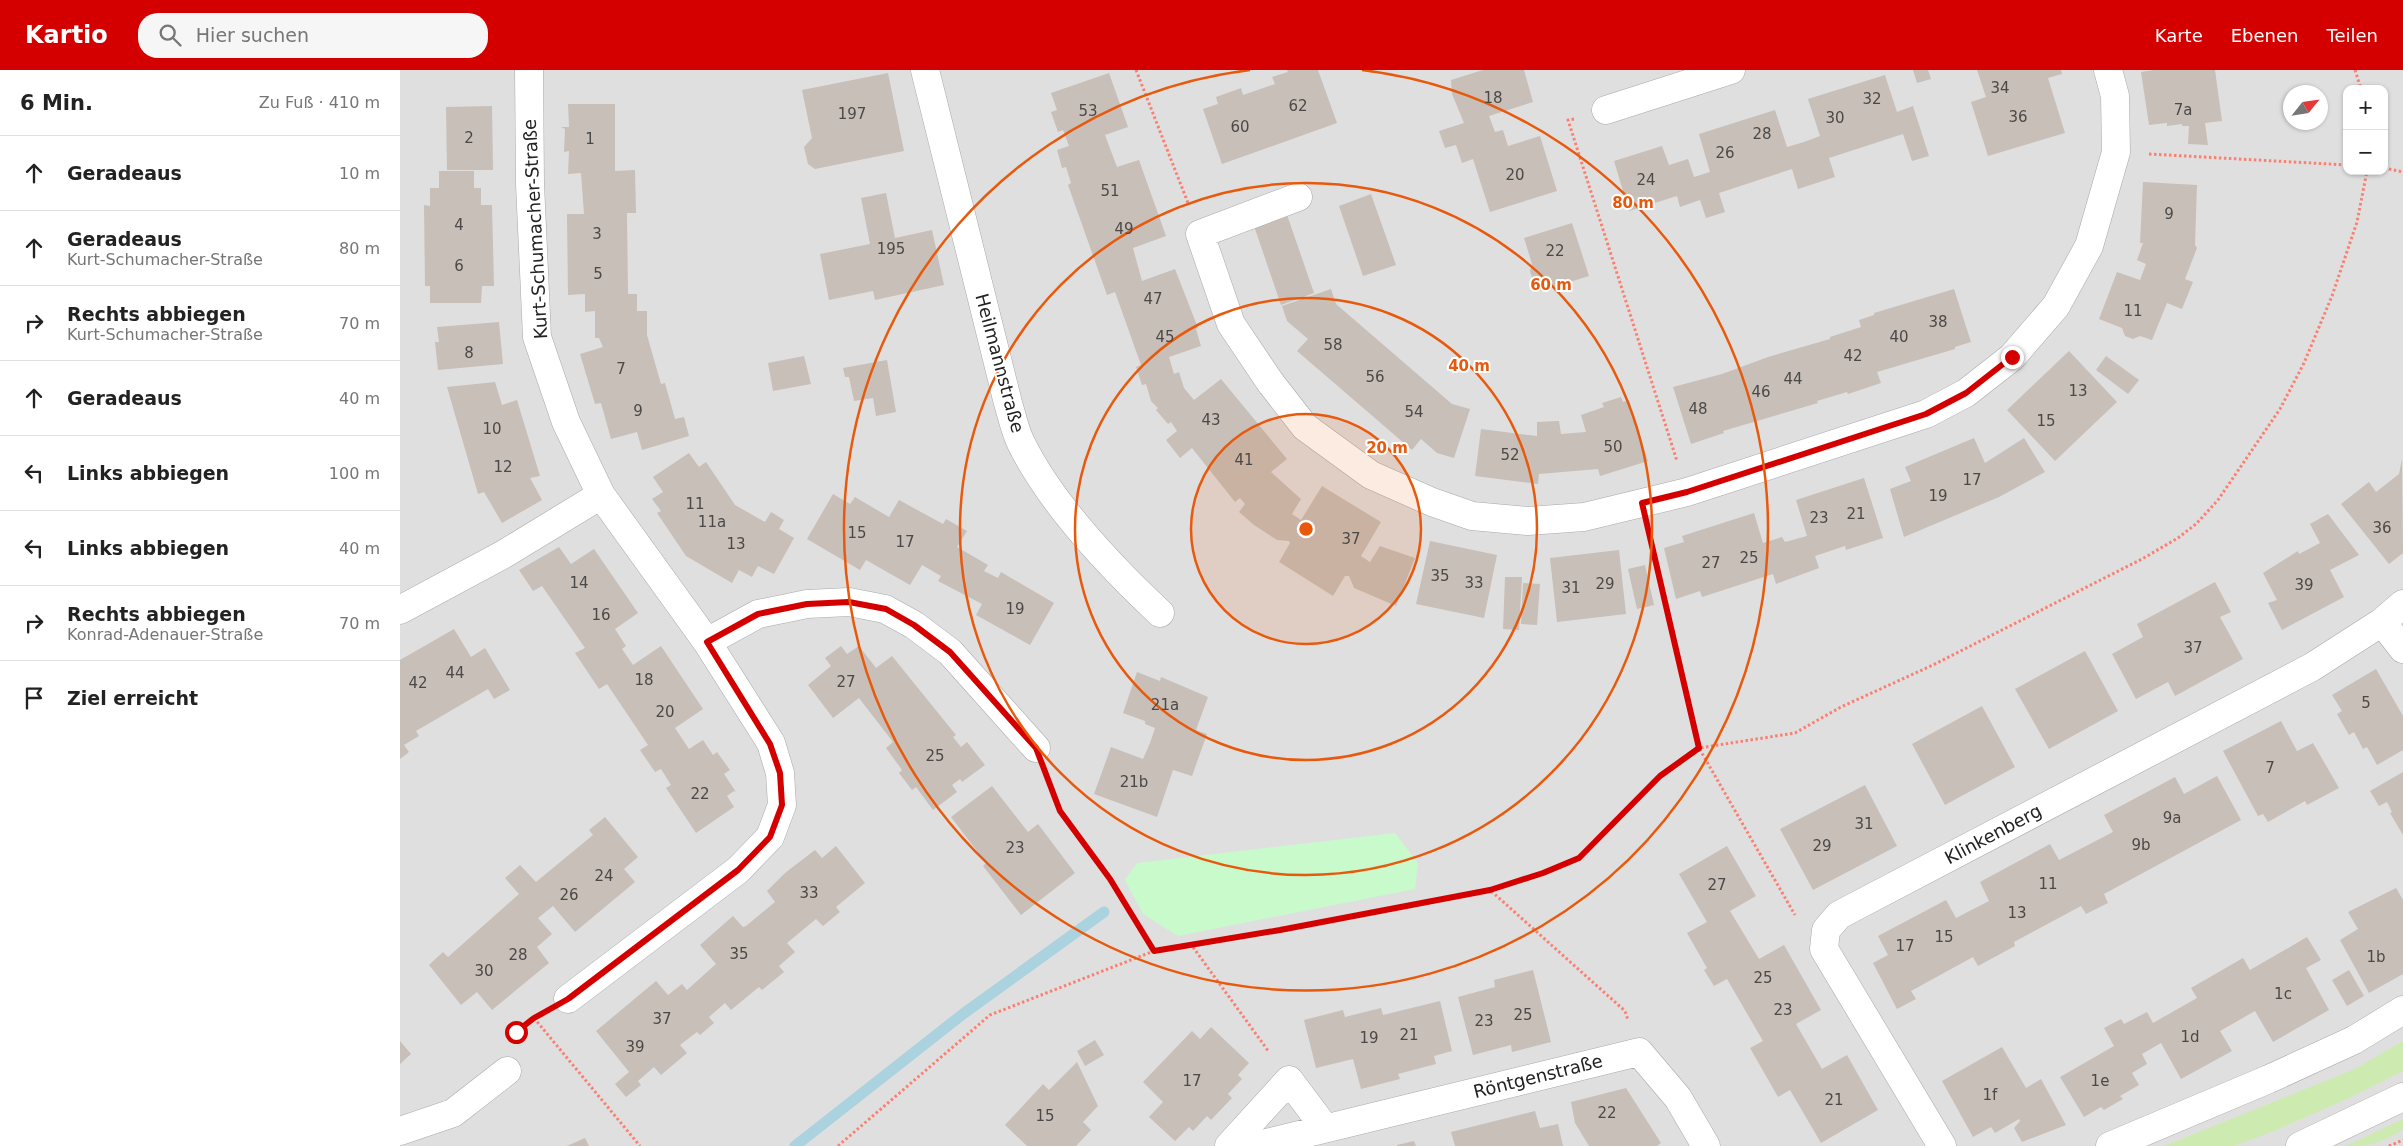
<!DOCTYPE html>
<html lang="de">
<head>
<meta charset="utf-8">
<style>
  :root { --surface:#fff; --page:#f6f6f6; --text:#222; --muted:#767676; --line:#e0e0e0; --accent:#d40000 }
  body { margin:0; font-family:"DejaVu Sans",sans-serif; background:var(--page); color:var(--text) }
  .controls { position:absolute; right:15px; top:15px; display:grid; overflow:hidden; border-radius:10px; box-shadow:0 1px 4px #0004 }
  .controls button { width:45px; height:45px; display:grid; place-items:center; padding:0; border:0; border-bottom:1px solid var(--line); background:var(--surface); color:var(--text); font:25px sans-serif }
  .compass { position:absolute; left:1883px; top:15px; width:45px; height:45px; border-radius:50%; background:var(--surface); box-shadow:0 1px 4px #0004; rotate:60deg }
  .stop { position:absolute; width:15px; height:15px; margin:-11px; border:4px solid #d40000; border-radius:50%; background:#fff }
  .stop.end { background:#d40000; border-color:#fff; box-shadow:0 1px 5px #0008 }
  .list { margin:0; padding:0; list-style:none }
  h2 { display:flex; justify-content:space-between; align-items:center; height:65px; margin:0; padding:0 20px; font-size:21px }
  h2 small { font-size:16px; font-weight:400; color:var(--muted) }
  .list li { display:grid; grid-template-columns:32px 1fr auto; gap:15px; align-items:center; box-sizing:border-box; height:75px; padding:0 20px; border-top:1px solid var(--line) }
  .list b { display:block; font-size:19px; white-space:nowrap }
  .list p { margin:0; font-size:16px; white-space:nowrap; color:var(--muted) }
  .list em { font-size:16px; font-style:normal; color:var(--muted) }
  .icon { flex:none; width:28px; height:28px; fill:none; stroke:currentColor; stroke-width:2; stroke-linecap:round; stroke-linejoin:round }
  .map { position:relative; flex:none; width:2003px; height:1076px; overflow:hidden }
  header { display:flex; align-items:center; gap:30px; box-sizing:border-box; height:70px; padding:0 25px; background:var(--accent); color:#fff }
  header strong { font-size:24px }
  nav { display:flex; gap:28px; margin-inline-start:auto; font-size:18px }
  .search { width:350px; height:45px; background:var(--page); display:flex; align-items:center; gap:12px; box-sizing:border-box; padding:0 18px; border-radius:20px; color:var(--muted); font-size:19px }
  main { display:flex }
  aside { flex:1; background:var(--surface) }
  .map>svg:first-child { display:block }
  .residential { fill:#e0dfdf; fill-rule:evenodd }
  .grass { fill:#cdebb0 }
  .park { fill:#c8facc }
  .lines { fill:none; stroke-linecap:round; stroke-linejoin:round }
  .stream { stroke:#aad3df; stroke-width:11 }
  .building { fill:#c7bfb8 }
  .minor-casing { stroke:#a9a9a9; stroke-width:29 }
  .path { stroke:#fa8072; stroke-width:3; stroke-dasharray:2.5 2.5; stroke-linecap:butt }
  .minor { stroke:#fff; stroke-width:28 }
  .route { stroke:#d40000; stroke-width:6 }
  .ring { fill:none; stroke:#e8590c; stroke-width:2.5 }
  .labels { text-anchor:middle; dominant-baseline:central; stroke-width:4; stroke-linejoin:round; paint-order:stroke }
  .number-label { font-size:15px; fill:#4b4948 }
  .street-label { font-size:18px; fill:#222; stroke:#fff }
  .centre { fill:#e8590c; stroke:#fff; stroke-width:2.5 }
  .ring-label { font-size:15px; text-anchor:middle; font-weight:bold; fill:#e8590c; stroke:#fff; stroke-width:4; stroke-linejoin:round; paint-order:stroke }
</style>
</head>
<body>
<header>
<strong>Kartio</strong>
<div class="search"><svg class="icon" aria-label="search" viewBox="0 0 24 24"><circle cx="10" cy="10" r="6"/><path d="M15 15l6 6"/></svg>Hier suchen</div>
<nav><a>Karte</a><a>Ebenen</a><a>Teilen</a></nav>
</header>
<main>
<aside>
<h2>6 Min.<small>Zu Fuß · 410 m</small></h2>
<ul class="list">
<li><svg class="icon" aria-label="ahead" viewBox="0 0 24 24"><path d="M12 20V5M6 11l6-6 6 6"/></svg><div><b>Geradeaus</b></div><em>10 m</em></li>
<li><svg class="icon" aria-label="ahead" viewBox="0 0 24 24"><path d="M12 20V5M6 11l6-6 6 6"/></svg><div><b>Geradeaus</b><p>Kurt-Schumacher-Straße</p></div><em>80 m</em></li>
<li><svg class="icon" aria-label="right" viewBox="0 0 24 24"><path d="M7 20v-9h11M14 6l5 5-5 5"/></svg><div><b>Rechts abbiegen</b><p>Kurt-Schumacher-Straße</p></div><em>70 m</em></li>
<li><svg class="icon" aria-label="ahead" viewBox="0 0 24 24"><path d="M12 20V5M6 11l6-6 6 6"/></svg><div><b>Geradeaus</b></div><em>40 m</em></li>
<li><svg class="icon" aria-label="left" viewBox="0 0 24 24"><path d="M17 20v-9H6M10 6l-5 5 5 5"/></svg><div><b>Links abbiegen</b></div><em>100 m</em></li>
<li><svg class="icon" aria-label="left" viewBox="0 0 24 24"><path d="M17 20v-9H6M10 6l-5 5 5 5"/></svg><div><b>Links abbiegen</b></div><em>40 m</em></li>
<li><svg class="icon" aria-label="right" viewBox="0 0 24 24"><path d="M7 20v-9h11M14 6l5 5-5 5"/></svg><div><b>Rechts abbiegen</b><p>Konrad-Adenauer-Straße</p></div><em>70 m</em></li>
<li><svg class="icon" aria-label="arrive" viewBox="0 0 24 24"><path d="M6 21V4h12l-3 4 3 4H6"/></svg><div><b>Ziel erreicht</b></div></li>
</ul>
</aside>
<div class="map">
<svg width="2003" height="1076" viewBox="0 0 2003 1076">
  <rect width="100%" height="100%" fill="#f2efe9"/>
  <!-- residential -->
  <path class="residential" d="M0 0H2003V1076H0ZM1947 19H1984V101H1947ZM1890 22H1920V52H1890Z"/>
  <!-- grass -->
  <path class="grass" d="M2003 971V1001L1949 1028 1874 1061 1834 1076H1764L1955 999Z
    M2003 1049V1060C1979 1073 1974 1076 1946 1076Z"/>
  <!-- park -->
  <path class="park" d="M995 763 1018 793 1015 819 778 866 743 844 725 810 737 793Z"/>
  <g class="lines">
    <!-- stream -->
    <path class="stream" d="M395 1076 563 944 704 842"/>
  </g>
  <!-- building -->
  <path class="building" d="M887 0H918L937 53 822 94 803 39 818 34 816 27 841 18 843 25 875 14 872 7 888 2Z
    M1083 0H1124L1133 32 1089 46 1095 62 1103 60 1108 76 1140 66 1157 121 1090 142 1073 89 1062 93 1056 75 1045 78 1039 61 1064 53 1052 24 1051 10Z
    M1513 0H1528L1531 9 1517 13Z
    M1577 0H1661L1662 4 1648 8 1665 63 1588 86 1571 32 1586 27Z
    M1754 0H1815L1822 51 1805 53 1808 75 1788 74 1789 56H1782V54L1767 56V53L1749 55 1741 2Z
    M488 3 504 81 415 99 408 94 404 77 412 68 402 20Z
    M709 3 728 57 705 65 717 97 739 90 766 166 733 178 742 211 775 199 798 258 796 259 801 276 769 287 774 304 779 302 784 318 794 330 821 309 887 389 871 402 901 429 892 444 901 450 922 416 981 452 961 486 970 492 980 476 1015 488 996 536 954 518 949 506H945L933 526 879 492 890 473 889 471 877 470 854 455 839 442 845 434 840 428 835 432 792 378 780 388 766 370 777 361 771 352 768 354 756 340 758 338 751 331 746 314 742 315 736 297 741 295 715 222 707 225 668 115 671 113 666 97 662 98 657 80 669 76 663 60 658 62 651 42 657 40 651 23Z
    M1485 5 1497 42 1513 36 1529 86 1512 91 1503 64 1429 88 1435 107 1398 119 1392 99 1319 123 1325 142 1306 148 1300 130 1280 137 1277 126 1229 141 1214 91 1262 76 1269 95 1288 89 1294 107 1310 102 1299 64 1375 40 1387 77 1404 72 1420 66 1408 29Z
    M168 34H215V101L235 100 236 143H227L228 224H237V241H247V265L261 314 265 313 275 349 284 347 289 366 242 380 237 362 211 369 201 333 195 334 180 284 203 277 199 268H195V241L185 242V224L168 225 167 144H184L181 103 168 104 169 81 164 82 165 59 161 57H169Z
    M92 36 93 100H47L46 37Z
    M39 101H74V118H81V135H92L94 216H82L81 233H30V216H25L24 135 30 136V118H39Z
    M1743 112 1797 115 1795 175 1797 178 1785 209 1793 212 1782 239 1767 233 1752 270 1740 266 1733 269 1725 266 1722 258 1699 249 1717 202 1740 210 1746 194 1737 190 1743 173H1740Z
    M486 123 495 168 532 160 544 215 475 230 473 221 429 230 420 184 470 174 461 128Z
    M971 124 996 195 963 206 939 136Z
    M886 142 914 223 881 235 853 153Z
    M1172 153 1189 206 1141 221 1134 214 1130 201 1132 194 1124 168Z
    M931 219 936 234 1052 334 1070 339 1054 388 1037 383 1021 369 1012 380 897 281 908 269 887 251 882 236Z
    M1554 219 1571 272 1555 277V279L1477 302 1481 313 1448 324 1447 322 1417 331 1418 333 1323 361 1324 363 1291 374 1273 317 1322 304 1368 287 1430 269V267L1461 257 1459 250 1474 245V243Z
    M99 252 103 294 38 300 35 272H39L37 257Z
    M1669 281 1717 332 1655 391 1607 340Z
    M404 286 411 314 373 321 368 293Z
    M1706 286 1739 310 1728 324 1696 300Z
    M487 290 496 342 476 346 473 328 454 331 449 307H445L443 298Z
    M95 312 102 335 117 330 140 406 130 408 142 430 102 453 84 422 78 424 47 317Z
    M1221 327 1223 332 1229 330 1248 391 1200 406 1198 399 1139 404 1138 414 1075 406 1081 359 1137 366V352L1159 351 1161 364 1186 362 1181 345 1204 337 1202 333Z
    M1574 368 1585 393 1624 368 1645 402 1599 427 1504 467 1490 419 1511 411 1505 397Z
    M289 383 299 397 306 392 335 435 365 452 371 442 384 450 379 459 394 468 374 504 358 496 352 507 339 500 332 513 286 486 257 443 261 441 252 429 263 422 253 407Z
    M2002 389 2003 483 1989 494 1941 434 1969 412 1976 422 1999 404Z
    M1464 408 1483 468 1446 480 1445 476 1415 486 1419 498 1376 514 1373 504 1302 527 1300 521 1276 529 1264 478 1284 472 1282 466 1354 443 1363 473 1382 467 1385 472 1407 466 1396 430Z
    M433 424 450 434 455 427 489 447 499 430 543 454 546 449 567 461 557 477 588 495 584 501 598 508 601 502 654 533 630 575 576 545 582 534 538 511 541 506 522 495 510 515 466 490 460 500 407 469Z
    M1928 444 1959 485 1930 500 1944 527 1882 560 1868 533 1877 530 1863 503 1898 481 1899 484 1920 473 1910 454Z
    M1030 471 1097 485 1084 548 1016 534Z
    M159 477 171 494 194 479 238 543 215 559 226 576 222 579 233 595 261 576 303 639 275 658 289 679 303 670 313 685 317 682 330 700 324 704 336 722 334 721 327 726 334 737 296 763 266 718 271 715 261 699 255 702 240 680 248 675 207 614 199 619 175 583 185 578 142 516 133 521 119 500Z
    M1219 480 1226 544 1157 552 1150 488Z
    M1245 495 1254 535 1237 539 1228 499Z
    M1105 507H1122L1119 560 1103 559Z
    M1815 512 1831 542 1820 547 1843 589 1775 626 1768 612 1736 629 1712 584 1743 567 1737 554Z
    M1123 513 1140 514 1137 555 1121 554Z
    M54 559 71 587 85 578 110 620 94 629 88 619 16 661 19 666 4 675 9 682 0 689V590Z
    M441 576 447 584 459 576 476 598 492 586 556 665 553 667 561 677 567 672 585 695 562 712 560 709 552 715 557 722 533 740 516 717 512 720 499 703 502 700 486 678 493 672 459 628 433 648 408 615 431 596 425 588Z
    M1685 581 1718 641 1649 679 1615 619Z
    M1976 599 2003 646V680L1977 695 1967 677 1963 679 1954 662 1949 665 1937 644 1942 641 1932 625Z
    M737 602 760 611 761 607 808 627 796 660 807 664 792 706 773 700 757 747 694 724 711 677 743 689 750 673 755 658 745 654V651L723 643Z
    M1582 636 1615 697 1545 735 1512 674Z
    M1881 651 1897 681 1913 673 1939 718 1907 735 1905 731 1868 752 1863 744 1858 746 1823 681Z
    M2003 702V765L1990 743 1992 742 1987 732 1979 736 1970 721Z
    M1817 706 1841 750 1704 824 1708 833 1686 844 1681 836 1614 872 1615 876 1578 896 1573 887 1511 921 1516 929 1497 939 1473 893 1488 885 1478 866 1546 830 1556 848 1589 831 1580 812 1650 774 1659 790 1713 762 1704 745 1775 707 1784 724Z
    M1465 715 1497 776 1413 820 1380 759Z
    M592 716 628 762 638 754 675 803 621 845 583 796 586 793 551 747Z
    M205 747 238 787 224 799 235 812 175 862 153 836 138 848 152 864 137 877 149 893 92 940 77 922 61 935 29 895 43 882 48 887 119 824 105 808 120 795 136 812 193 765 189 760Z
    M436 776 465 813 436 837 440 842 423 856 416 849 387 873 395 882 379 896 384 902 362 920 359 917 331 940 325 933 309 947 314 953 300 965 297 962 280 975 287 983 261 1005 254 997 238 1011 241 1015 226 1027 215 1014 229 1002 196 961 256 911 268 925 282 914 287 920 316 894 300 875 333 846 343 857 346 856 375 832 367 821 385 803 415 780 422 788Z
    M1327 776 1356 826 1330 841 1359 889 1384 875 1421 940 1396 954 1422 999 1447 985 1478 1040 1421 1073 1390 1020 1378 1027 1350 978 1363 971 1327 909 1314 916 1304 900 1307 898 1287 863 1307 852 1279 804Z
    M1996 818 2003 830V904L1969 923 1940 870 1958 859 1948 842Z
    M1907 867 1921 890 1906 898 1929 940 1873 972 1855 941 1820 961 1832 981 1781 1009 1761 973 1742 984 1747 994 1732 1003 1739 1015 1720 1026 1723 1029 1704 1040 1701 1037 1684 1047 1660 1007 1714 976 1704 958 1721 949 1724 954 1747 942 1753 953 1797 928 1791 918 1843 888 1850 900Z
    M1133 900 1151 972 1112 982 1111 975 1073 985 1058 927 1095 917 1094 910Z
    M1949 900 1964 926 1947 936 1932 910Z
    M1040 931 1052 981 1034 986 1036 994 998 1004 1000 1009 961 1019 953 989 916 998 904 950 943 940 945 947 981 938 983 945Z
    M811 957 849 993 838 1005 842 1009 828 1024 832 1028 811 1050 807 1046 793 1061 789 1057 775 1071 749 1047 763 1032 743 1012 792 961 800 969Z
    M695 970 704 985 685 996 677 981Z
    M0 971 11 984 0 994Z
    M1602 977 1626 1018 1641 1009 1666 1055 1622 1072 1614 1058 1620 1051 1619 1049 1595 1063 1591 1057 1573 1067 1542 1011Z
    M677 992 698 1036 683 1052 691 1060 676 1076H627L605 1055 643 1014 649 1020Z
    M1226 1018 1261 1073 1257 1076H1189L1175 1053 1171 1032Z
    M1135 1041 1140 1058 1158 1054 1163 1076H1055L1051 1062Z
    M185 1068 189 1076H167Z
    M1014 1071 1016 1076H997V1075Z"/>
  <g class="lines">
    <!-- minor casing -->
    <g class="minor-casing">
      <path id="minor" d="M129 0 130 114 137 267 166 352 201 425 307 572 371 673 380 703 382 735 370 767 338 800 168 929
        M525 0 608 333C612 346 615 361 621 373 651 434 711 497 760 543
        M1206 40 1331 0
        M898 127 800 164 831 254 870 312 905 357 971 405 1032 432 1072 446 1128 451 1184 447 1287 422 1526 344 1566 323 1612 287 1656 236 1689 176 1716 82 1715 26 1708 0
        M0 540 104 484 201 425
        M1982 552 2003 534
        M307 572 358 544 407 534 449 532 485 539 514 555 550 582 636 678
        M0 1061 53 1043 107 1001
        M829 1076 889 1010 925 1058
        M854 1076 1239 982 1278 1028 1306 1076
        M1542 1076 1424 879 1426 860 1439 845 1912 597 1982 552 2003 579
        M1710 1076 1869 1009 1954 970 2003 940
        M1900 1076 2003 1027"/>
    </g>
    <!-- path -->
    <path class="path" d="M736 0 788 133
      M1955 0 1961 19
      M1174 49 1168 50 1277 391
      M1749 84 1947 95
      M1984 98 2003 102
      M1249 465 1299 678 1395 845
      M648 710 660 741 710 809 754 881
      M1090 820 1143 803 1179 788 1260 706 1299 678 1395 663 1441 637 1533 595 1742 489 1778 468 1796 454 1818 430 1880 339 1904 293 1932 226 1957 152 1967 101
      M790 873 869 982
      M134 948 240 1076
      M114 969 116 962 135 948
      M438 1076 590 945 754 881 881 860 1090 820 1225 941 1228 950
      M1989 1076 2003 1070"/>
    <!-- minor -->
    <use href="#minor" class="minor"/>
  </g>
  <g class="lines">
    <!-- route -->
    <path class="route" d="M116 962 134 948 168 929 338 800 370 767 382 735 380 703 370 674 307 572 358 544 407 534 449 532 486 539 514 555 550 582 636 678 660 741 710 809 754 881 880 860 1090 820 1143 803 1179 788 1260 706 1299 678 1242 433 1287 422 1526 344 1566 323 1612 287"/>
  </g>
  <!-- distance rings -->
  <circle cx="906" cy="459" r="115" fill="#e8590c" fill-opacity=".12"/>
  <g class="ring">
    <circle cx="906" cy="459" r="115"/>
    <circle cx="906" cy="459" r="231"/>
    <circle cx="906" cy="459" r="346"/>
    <path d="M962 0A462 462 0 1 1 850 0"/>
  </g>
  <g class="labels">
    <!-- number labels -->
    <g class="number-label">
      <text x="1600" y="18">34</text>
      <text x="1093" y="28">18</text>
      <text x="1472" y="29">32</text>
      <text x="898" y="36">62</text>
      <text x="1783" y="40">7a</text>
      <text x="688" y="41">53</text>
      <text x="452" y="44">197</text>
      <text x="1618" y="47">36</text>
      <text x="1435" y="48">30</text>
      <text x="840" y="57">60</text>
      <text x="1362" y="64">28</text>
      <text x="69" y="68">2</text>
      <text x="190" y="69">1</text>
      <text x="1325" y="83">26</text>
      <text x="1115" y="105">20</text>
      <text x="1246" y="110">24</text>
      <text x="710" y="121">51</text>
      <text x="1769" y="144">9</text>
      <text x="59" y="155">4</text>
      <text x="724" y="159">49</text>
      <text x="197" y="164">3</text>
      <text x="491" y="179">195</text>
      <text x="1155" y="181">22</text>
      <text x="59" y="196">6</text>
      <text x="198" y="204">5</text>
      <text x="753" y="229">47</text>
      <text x="1733" y="241">11</text>
      <text x="1538" y="252">38</text>
      <text x="765" y="267">45</text>
      <text x="1499" y="267">40</text>
      <text x="933" y="275">58</text>
      <text x="69" y="283">8</text>
      <text x="1453" y="286">42</text>
      <text x="221" y="299">7</text>
      <text x="975" y="307">56</text>
      <text x="1393" y="309">44</text>
      <text x="1678" y="321">13</text>
      <text x="1361" y="322">46</text>
      <text x="1298" y="339">48</text>
      <text x="238" y="341">9</text>
      <text x="1014" y="342">54</text>
      <text x="811" y="350">43</text>
      <text x="1646" y="351">15</text>
      <text x="92" y="359">10</text>
      <text x="1213" y="377">50</text>
      <text x="1110" y="385">52</text>
      <text x="844" y="390">41</text>
      <text x="103" y="397">12</text>
      <text x="1572" y="410">17</text>
      <text x="1538" y="426">19</text>
      <text x="295" y="434">11</text>
      <text x="1456" y="444">21</text>
      <text x="1419" y="448">23</text>
      <text x="312" y="452">11a</text>
      <text x="1982" y="458">36</text>
      <text x="457" y="463">15</text>
      <text x="951" y="469">37</text>
      <text x="505" y="472">17</text>
      <text x="336" y="474">13</text>
      <text x="1349" y="488">25</text>
      <text x="1311" y="493">27</text>
      <text x="1040" y="506">35</text>
      <text x="179" y="513">14</text>
      <text x="1074" y="513">33</text>
      <text x="1205" y="514">29</text>
      <text x="1904" y="515">39</text>
      <text x="1171" y="518">31</text>
      <text x="615" y="539">19</text>
      <text x="201" y="545">16</text>
      <text x="1793" y="578">37</text>
      <text x="55" y="603">44</text>
      <text x="244" y="610">18</text>
      <text x="446" y="612">27</text>
      <text x="18" y="613">42</text>
      <text x="1966" y="633">5</text>
      <text x="765" y="635">21a</text>
      <text x="265" y="642">20</text>
      <text x="535" y="686">25</text>
      <text x="1870" y="698">7</text>
      <text x="734" y="712">21b</text>
      <text x="300" y="724">22</text>
      <text x="1772" y="748">9a</text>
      <text x="1464" y="754">31</text>
      <text x="1741" y="775">9b</text>
      <text x="1422" y="776">29</text>
      <text x="615" y="778">23</text>
      <text x="204" y="806">24</text>
      <text x="1648" y="814">11</text>
      <text x="1317" y="815">27</text>
      <text x="409" y="823">33</text>
      <text x="169" y="825">26</text>
      <text x="1617" y="843">13</text>
      <text x="1544" y="867">15</text>
      <text x="1505" y="876">17</text>
      <text x="339" y="884">35</text>
      <text x="118" y="885">28</text>
      <text x="1976" y="887">1b</text>
      <text x="84" y="901">30</text>
      <text x="1363" y="908">25</text>
      <text x="1883" y="924">1c</text>
      <text x="1383" y="940">23</text>
      <text x="1123" y="945">25</text>
      <text x="262" y="949">37</text>
      <text x="1084" y="951">23</text>
      <text x="1009" y="965">21</text>
      <text x="1790" y="967">1d</text>
      <text x="969" y="968">19</text>
      <text x="235" y="977">39</text>
      <text x="792" y="1011">17</text>
      <text x="1700" y="1011">1e</text>
      <text x="1590" y="1025">1f</text>
      <text x="1434" y="1030">21</text>
      <text x="1207" y="1043">22</text>
      <text x="645" y="1046">15</text>
    </g>
    <!-- street labels -->
    <g class="street-label">
      <text transform="translate(135 159) rotate(-93)">Kurt-Schumacher-Straße</text>
      <text transform="translate(600 293) rotate(75)">Heilmannstraße</text>
      <text transform="translate(1593 764) rotate(-28)">Klinkenberg</text>
      <text transform="translate(1138 1006) rotate(-14)">Röntgenstraße</text>
    </g>
  </g>
  <circle cx="906" cy="459" r="8" class="centre"/>
  <g class="ring-label">
    <text x="1233" y="138">80 m</text>
    <text x="1151" y="220">60 m</text>
    <text x="1069" y="301">40 m</text>
    <text x="987" y="383">20 m</text>
  </g>
</svg>
<div class="controls">
<button>+</button>
<button>−</button>
</div>
<svg class="compass" viewBox="-18 -18 36 36"><path d="M0-13l5 13h-10z" fill="#e53935"/><path d="M0 13l5-13h-10z" fill="#767676"/></svg>
<div class="stop" style="left:116px;top:962px"></div>
<div class="stop end" style="left:1612px;top:287px"></div>
</div>
</main>
</body>
</html>
